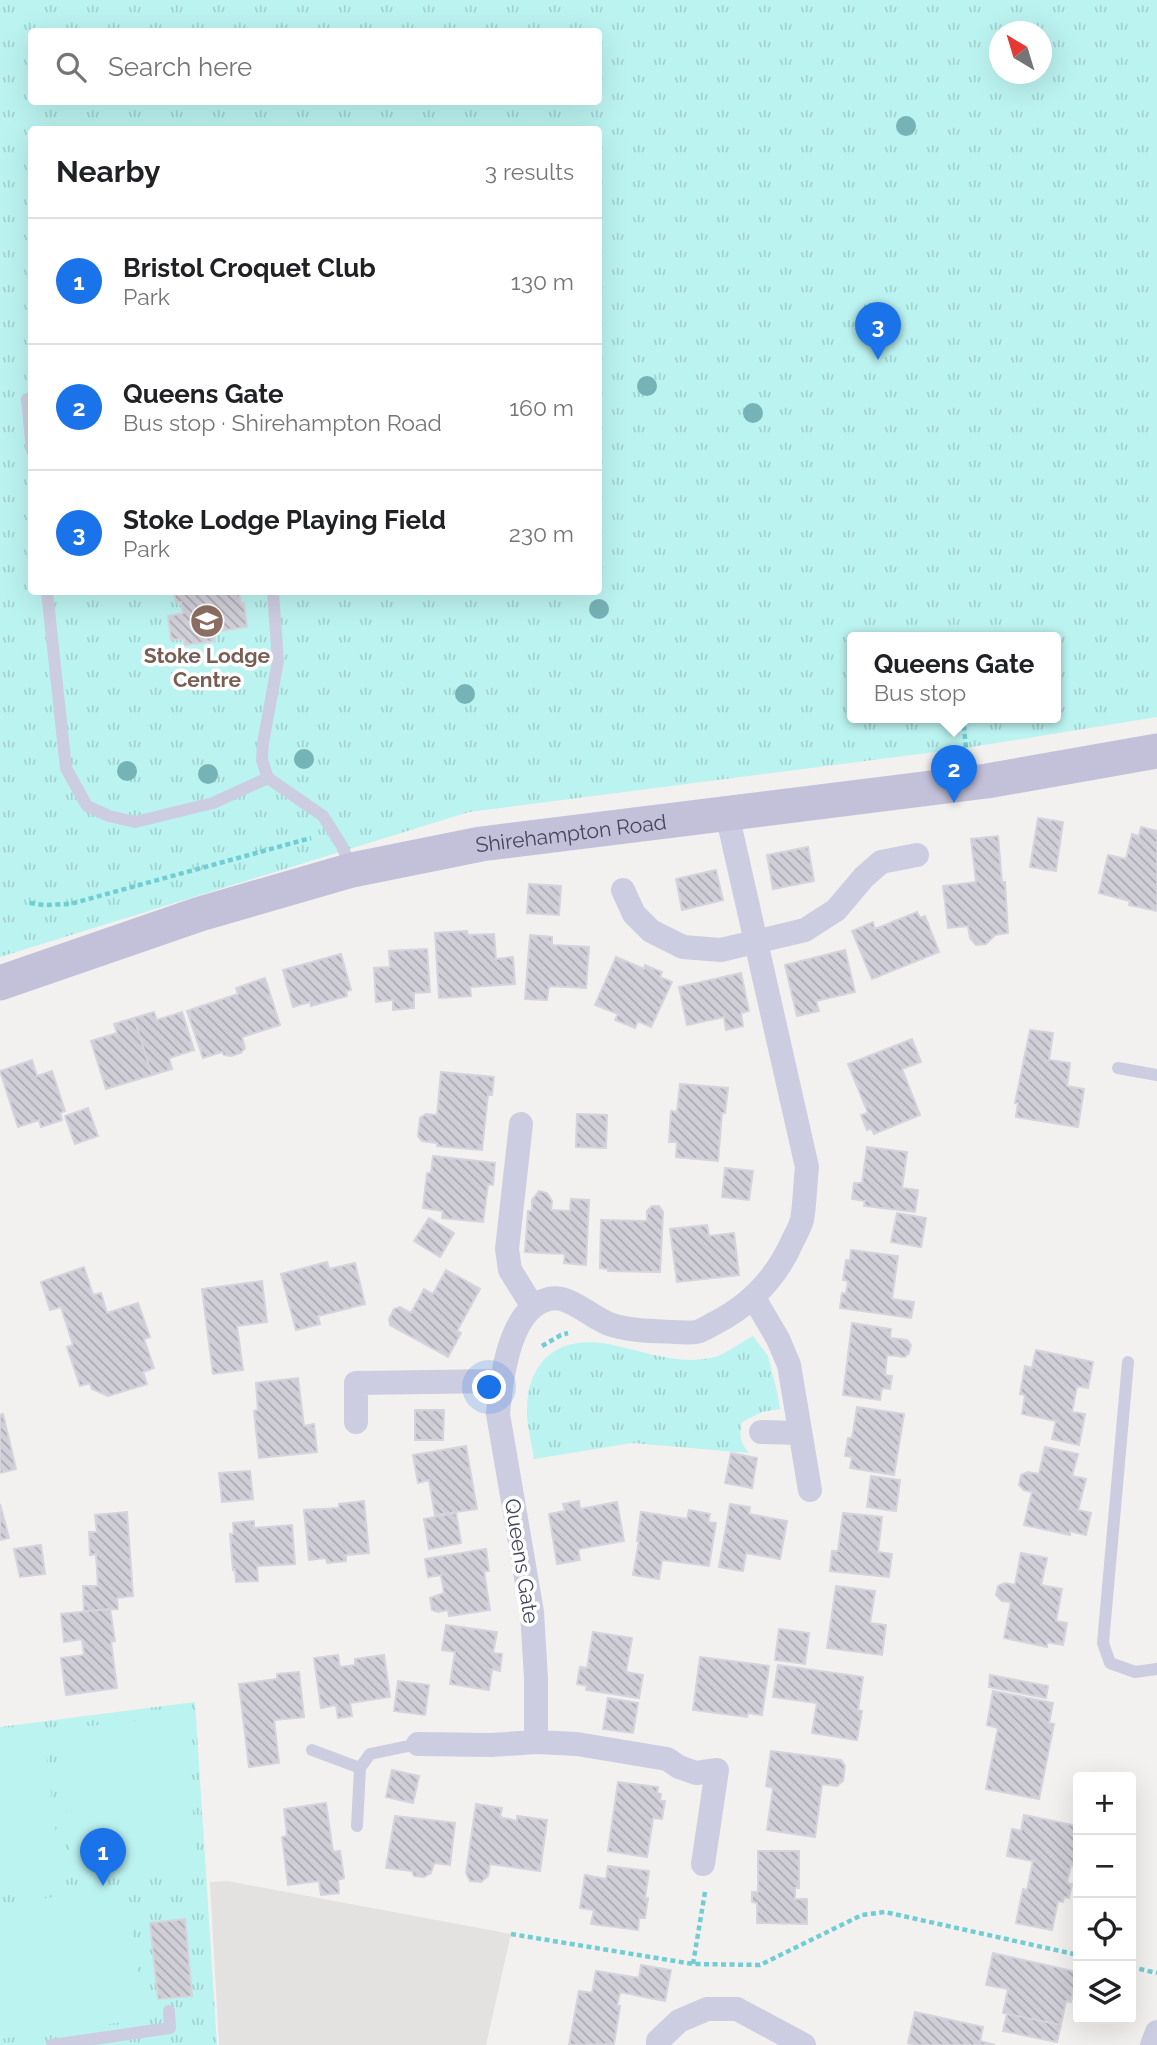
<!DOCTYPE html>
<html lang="en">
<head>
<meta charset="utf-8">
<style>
  :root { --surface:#fff; --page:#f6f6f6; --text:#202124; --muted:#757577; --line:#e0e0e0; --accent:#1a73e8 }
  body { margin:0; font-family:Raleway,sans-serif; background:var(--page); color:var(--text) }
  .controls { position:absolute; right:21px; bottom:21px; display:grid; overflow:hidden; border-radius:7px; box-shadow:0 7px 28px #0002 }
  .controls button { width:63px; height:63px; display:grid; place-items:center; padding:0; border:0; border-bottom:2px solid var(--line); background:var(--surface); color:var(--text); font:35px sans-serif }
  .compass { position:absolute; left:989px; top:21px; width:63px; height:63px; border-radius:50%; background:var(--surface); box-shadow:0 7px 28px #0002; rotate:322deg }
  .you { position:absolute; left:490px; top:1388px; width:24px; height:24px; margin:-18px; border:5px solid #fff; border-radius:50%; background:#1a73e8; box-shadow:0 0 0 10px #1a73e833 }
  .badge { display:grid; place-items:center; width:46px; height:46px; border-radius:50%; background:var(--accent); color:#fff; font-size:23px; font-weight:700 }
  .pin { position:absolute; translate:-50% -58px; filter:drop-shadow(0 2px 4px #0008) }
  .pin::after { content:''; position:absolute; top:37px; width:24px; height:21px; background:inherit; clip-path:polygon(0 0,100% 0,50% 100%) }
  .popup { position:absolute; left:847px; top:632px; width:214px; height:91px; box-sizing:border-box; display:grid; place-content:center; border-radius:7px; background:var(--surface); filter:drop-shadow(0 2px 5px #0005); font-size:23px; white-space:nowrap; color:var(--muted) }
  .popup b { font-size:26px; color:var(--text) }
  .popup::after { content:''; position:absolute; left:50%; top:100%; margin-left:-14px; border:14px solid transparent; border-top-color:var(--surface) }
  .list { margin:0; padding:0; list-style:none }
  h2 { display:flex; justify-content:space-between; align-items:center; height:91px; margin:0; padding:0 28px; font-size:30px }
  h2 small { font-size:23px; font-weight:400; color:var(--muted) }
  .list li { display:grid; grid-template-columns:46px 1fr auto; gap:21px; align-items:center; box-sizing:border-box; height:126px; padding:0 28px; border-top:2px solid var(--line) }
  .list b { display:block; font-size:26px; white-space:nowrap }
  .list p { margin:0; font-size:23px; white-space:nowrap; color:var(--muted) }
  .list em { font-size:23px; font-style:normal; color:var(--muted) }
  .icon { flex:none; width:38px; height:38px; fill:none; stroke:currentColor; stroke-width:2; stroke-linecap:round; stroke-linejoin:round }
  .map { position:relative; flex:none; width:1157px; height:2045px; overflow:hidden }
  .search { position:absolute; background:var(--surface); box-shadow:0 7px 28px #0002; left:28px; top:28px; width:574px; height:77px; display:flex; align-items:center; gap:18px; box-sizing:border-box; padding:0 24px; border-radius:7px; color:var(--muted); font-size:26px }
  .panel { position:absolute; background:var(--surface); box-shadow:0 7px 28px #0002; left:28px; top:126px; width:574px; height:469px; border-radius:7px }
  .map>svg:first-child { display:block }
  .education { fill:#e3e2e1 }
  .grass { fill:url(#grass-tufts); fill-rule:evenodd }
  .pitch { fill:#bbf3f0 }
  .building { fill:url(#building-back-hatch); stroke:#d5d3dc; stroke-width:2 }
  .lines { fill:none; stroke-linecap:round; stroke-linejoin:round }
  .path { stroke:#70cdd3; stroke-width:4.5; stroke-dasharray:5 3.5; stroke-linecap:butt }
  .lane { stroke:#cdcde1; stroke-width:12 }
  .street { stroke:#cdcde1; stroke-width:24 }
  .secondary { stroke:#c3c1da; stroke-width:35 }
  .tree { fill:#76b3b6 }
  .labels { text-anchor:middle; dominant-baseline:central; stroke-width:7; stroke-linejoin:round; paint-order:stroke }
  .education-label { font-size:21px; font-weight:bold; fill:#785e54; stroke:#fff }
  .street-label { font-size:21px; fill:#47465f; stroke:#fff }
</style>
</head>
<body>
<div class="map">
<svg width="1157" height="2045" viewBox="0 0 1157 2045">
  <defs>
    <pattern id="grass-tufts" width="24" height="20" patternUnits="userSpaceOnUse" patternTransform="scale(1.75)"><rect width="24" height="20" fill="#bbf3f0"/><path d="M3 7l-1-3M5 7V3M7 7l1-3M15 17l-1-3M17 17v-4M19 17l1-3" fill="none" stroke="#a2d2d0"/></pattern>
    <pattern id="building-back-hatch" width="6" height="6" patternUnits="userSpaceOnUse" patternTransform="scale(1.75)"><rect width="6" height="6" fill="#d0cfd8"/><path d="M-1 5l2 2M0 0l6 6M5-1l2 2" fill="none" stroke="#abaab2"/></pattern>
  </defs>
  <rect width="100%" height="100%" fill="#f2f1ef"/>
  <!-- education -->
  <path class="education" d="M227 1881 511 1934 486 2045H219L210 1882Z"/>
  <!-- grass -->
  <path class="grass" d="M0 0H1157V717L966 748 469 812 0 957ZM32 32H598V102H32ZM1000 32H1042V74H1000ZM32 130H598V592H32ZM852 637H1056V717H852Z
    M753 1336 768 1356 777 1391 780 1409 762 1412 742 1422C739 1435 740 1443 749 1453L632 1443 534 1459C532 1445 528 1430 527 1416 525 1360 559 1333 613 1345 646 1352 680 1366 715 1357 727 1353 741 1342 753 1336Z
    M195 1702 217 2045H0V1727Z"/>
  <!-- pitch -->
  <path class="pitch" d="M182 1715 199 1866 74 1880 57 1730Z
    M44 1735 62 1884 0 1892V1740Z
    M126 1886 145 2019 0 2039V1905Z"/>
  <!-- building -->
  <path class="building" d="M174 592H239L241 603H244L247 627 214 632 215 641 185 645 184 639 171 640 168 616 183 613 181 602 176 603Z
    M1038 818 1063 822 1056 871 1030 867Z
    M1141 827 1157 831V911L1129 905 1130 901 1099 893 1108 855 1126 859 1132 834 1139 836Z
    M998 836 1002 882H1005L1008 933 995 935 986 944 976 945 970 938 968 926 948 928 943 886 976 882 971 839Z
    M808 847 814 881 773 889 767 855Z
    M716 870 723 900 682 910 676 879Z
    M529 884 561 886 559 915 527 913Z
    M917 912 920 918 925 916 939 952 872 979 852 931 873 922 875 929Z
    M467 931 468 935 494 934 496 959 513 957 515 984 470 987 471 996 439 998 435 933Z
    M530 935 552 937V945L589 947 586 988 549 986 547 1000 525 999Z
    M427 949 430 992 414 993V1008L393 1010V1000L376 1002 374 968 390 967 389 951Z
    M845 950 855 992 816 1001 819 1011 797 1016 785 965Z
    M341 954 351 990 346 991 347 996 311 1006 310 1002 293 1007 283 970Z
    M616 957 644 969 645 965 662 972 660 977 672 982 651 1027 638 1021 635 1028 615 1020 618 1014 595 1005Z
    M741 973 749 1011 741 1013 743 1026 726 1030 724 1017 687 1025 679 987Z
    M265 978 280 1025 242 1037 245 1048 241 1053 231 1056 224 1055 222 1052 203 1058 187 1011 238 994 236 988Z
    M154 1012 157 1020 182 1012 194 1050 169 1058 172 1069 152 1075 134 1018Z
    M134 1018 152 1075 106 1089 91 1041 117 1033 114 1024Z
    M1030 1030 1053 1033 1049 1060 1070 1063 1067 1086 1084 1089 1078 1127 1016 1117 1018 1103H1015Z
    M912 1039 921 1062 902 1069 920 1115 874 1134 871 1128 867 1130 861 1115 868 1113 848 1064Z
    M32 1060 37 1076 52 1071 65 1111 60 1113 62 1120 41 1127 39 1120 18 1127 0 1071Z
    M441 1072 494 1077 492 1095H488L482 1150 437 1146V1143L422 1141 418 1136 420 1118 426 1114 437 1115Z
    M680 1084 728 1088 725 1113H722L718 1161 676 1157 677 1142H669L671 1111 677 1112Z
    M88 1108 98 1136 75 1144 65 1116Z
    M577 1114 607 1115 606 1148 576 1147Z
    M867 1147 907 1152 902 1188 918 1190 915 1212 864 1206 865 1201 852 1199 854 1183H862Z
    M433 1156 495 1163 493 1185 488 1184 483 1222 442 1218 443 1211 423 1208 427 1173H431Z
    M725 1168 753 1171 749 1200 722 1197Z
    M539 1191 547 1193 552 1201 551 1210 570 1211 571 1199 589 1200 586 1265 564 1263 565 1254 525 1252 528 1211H532V1200Z
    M652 1206H659L663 1212 660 1272 608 1271V1269L600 1268 601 1220 647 1221V1211Z
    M897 1213 926 1218 921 1247 891 1242Z
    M429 1218 454 1233 440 1257 414 1241Z
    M707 1225 709 1236 734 1233 739 1275 677 1282 670 1229Z
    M851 1250 898 1256 892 1299 914 1302 911 1318 840 1308 842 1293 846 1294 848 1281 843 1280 846 1260H850Z
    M327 1262 329 1269 355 1263 365 1304 318 1316 320 1324 296 1330 281 1274Z
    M84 1267 93 1295 101 1293 107 1313 138 1303 150 1337 144 1339 154 1368 143 1372 147 1384 108 1396 92 1389 90 1383 80 1386 67 1347 73 1345 61 1307 50 1310 41 1282Z
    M446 1270 480 1289 457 1331 461 1333 448 1357 390 1325 389 1319 394 1309 400 1307 411 1313 424 1289 433 1294Z
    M262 1281 267 1322 237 1326 243 1370 213 1374 202 1289Z
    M852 1323 891 1329 890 1338 907 1340 911 1345 909 1353 905 1357 887 1355 885 1375 892 1376 890 1389 882 1388 880 1400 843 1395Z
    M1036 1350 1093 1362 1088 1388 1077 1386 1072 1412 1085 1414 1079 1445 1052 1439 1056 1421 1022 1414 1025 1395 1020 1394 1025 1366 1032 1368Z
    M298 1378 304 1426 314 1424 317 1452 259 1458 254 1411 258 1410 256 1383Z
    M857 1407 904 1414 894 1475 850 1468 852 1457 845 1456 848 1438H852Z
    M415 1410H444L443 1440H415Z
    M3 1414 16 1469 0 1473V1415Z
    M466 1446 477 1509 435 1515 429 1480 418 1483 413 1455Z
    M1045 1447 1078 1454 1072 1476 1086 1479 1078 1510 1091 1513 1086 1535 1070 1531V1535L1024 1525 1032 1492 1024 1490 1019 1485 1021 1475 1028 1472 1039 1474Z
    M731 1453 757 1458 752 1488 725 1483Z
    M250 1471 253 1499 222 1502 219 1473Z
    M871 1476 900 1480 896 1511 867 1507Z
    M364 1501 369 1553 346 1555V1561L327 1563 326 1558 309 1560 304 1510 339 1508V1504Z
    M579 1501 580 1509 617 1502 624 1541 578 1549 580 1560 557 1564 549 1514 565 1511 563 1504Z
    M0 1504 9 1538 0 1540Z
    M730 1504 750 1507 749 1514 787 1521 780 1559 746 1553 743 1571 719 1567Z
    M689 1510 710 1514 708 1522 716 1523 709 1566 662 1560 659 1579 633 1575 639 1541H637L641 1512 687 1519Z
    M127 1512 133 1596 117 1598 118 1609 84 1611 83 1586H98L96 1554 90 1555 89 1532H97L95 1515Z
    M456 1513 461 1543 429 1549 424 1519Z
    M843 1513 882 1517 878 1552 892 1554 889 1577 830 1571 832 1551H838Z
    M254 1521V1528L292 1525 295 1564 257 1566 258 1581 236 1582 235 1569 233 1570 230 1534H234L233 1523Z
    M41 1545 45 1574 20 1577 14 1549Z
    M486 1549 489 1571H484L490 1610 449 1616 448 1610 438 1612 432 1610 430 1598 444 1593 441 1575 428 1577 425 1559Z
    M1021 1553 1047 1558 1041 1585 1062 1589 1056 1621 1067 1623 1063 1645 1047 1642V1647L1004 1638 1011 1602 1002 1601 996 1595 998 1586 1005 1583 1015 1585Z
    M836 1586 875 1591 870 1623 886 1625 882 1655 827 1648Z
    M110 1609 115 1641 111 1642 117 1688 66 1695 61 1658 84 1655 82 1639 64 1642 61 1614Z
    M446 1625 497 1632 493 1653 502 1654 500 1671 492 1669 489 1690 450 1684 455 1652 442 1650Z
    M779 1629 809 1633 805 1664 775 1660Z
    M593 1632 632 1638 626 1672 643 1675 639 1698 586 1690 587 1686 577 1684 580 1667 587 1668Z
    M338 1655 340 1667 355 1665V1659L384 1655 390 1697 350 1703 352 1716 338 1718 336 1705 321 1708 314 1658Z
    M700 1657 769 1666 762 1715 748 1713 747 1717 693 1710Z
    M778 1665 863 1677 858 1710 862 1711 857 1740 812 1733 817 1703 773 1697Z
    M299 1672 304 1717 274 1720 279 1763 249 1767 239 1684 277 1679V1674Z
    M990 1675 1048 1686 1046 1698 989 1687Z
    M398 1681 429 1685 425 1715 394 1711Z
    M993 1691 1053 1703 1049 1723 1054 1724 1039 1799 986 1789 998 1728 987 1725Z
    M608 1698 638 1703 633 1733 603 1729Z
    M771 1751 841 1760 845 1766 843 1781 837 1786 822 1784 815 1837 767 1830 773 1788 766 1786Z
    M392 1770 419 1776 413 1803 386 1797Z
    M618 1782 658 1787 657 1793 661 1794 660 1801H665L662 1819 653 1818 647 1857 608 1851Z
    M326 1803 333 1852 340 1851 344 1878 338 1880 339 1893 321 1895 319 1881 288 1885 282 1837 287 1836 284 1809Z
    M476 1804 502 1808 500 1817 517 1821V1816L547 1820 540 1871 490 1864 488 1876 481 1882 470 1881 466 1873Z
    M1024 1815 1078 1826V1854L1076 1867 1071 1866 1067 1883 1072 1884 1069 1898 1064 1897 1063 1902 1058 1901 1052 1930 1016 1923 1023 1889 1027 1890 1033 1861 1007 1856 1012 1829 1021 1831Z
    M395 1816 455 1823 450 1865 434 1863 431 1873 424 1877 414 1876 412 1871 386 1868Z
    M758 1851H799V1888H795V1899H807V1924L757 1923V1903L752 1902V1892H758Z
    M608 1866 649 1871 645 1898H648L645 1918H639L638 1930 591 1924 594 1910 580 1908 585 1875 606 1879Z
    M185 1919 192 1996 158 1999 150 1923Z
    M993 1953 1077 1972 1071 2002 1066 2001 1061 2025 1003 2013 1008 1989 986 1985Z
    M641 1965 671 1970 665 2001 620 1992 617 2006H620L614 2044 569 2045 579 1991 592 1993 596 1971 639 1978Z
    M915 2012 983 2027 980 2041 995 2045H916L908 2043Z
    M1007 2014 1061 2025 1057 2042 1003 2031Z"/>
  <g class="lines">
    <!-- path -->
    <path class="path" d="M963 717 966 748
      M30 903 44 905 70 904 311 838
      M542 1346 561 1335 568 1333
      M511 1934 693 1964 760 1965 862 1915 885 1912 1078 1955
      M693 1964 705 1892
      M1131 1967 1157 1973"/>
    <!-- lane -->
    <path class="lane" d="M27 399 32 451
      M47 592 66 768 87 806 109 816 135 822 213 803 268 778
      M273 592 278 661 263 743 262 760 268 778 323 816 342 846 352 869
      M1118 1068 1157 1075
      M1128 1362 1103 1643 1110 1663 1135 1672 1157 1669
      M312 1750 360 1768
      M357 1826 360 1768 370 1754 418 1744
      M52 2045 170 2028 169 2011"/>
    <!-- street -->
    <path class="street" d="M623 890 634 914 651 931 683 947 721 950 805 930 836 910 864 877 881 862 917 855
      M521 1124 507 1249 510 1270 533 1307
      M754 1298 778 1339 789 1365 810 1490
      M356 1422V1383L501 1381
      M761 1432 800 1433
      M536 1742V1678L532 1612 498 1414C501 1380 509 1308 549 1299 570 1294 592 1319 612 1325 632 1331 653 1331 675 1332 681 1332 690 1333 696 1332 702 1331 709 1326 715 1323 752 1304 777 1277 793 1240 796 1234 800 1227 802 1220 805 1203 805 1184 807 1167L727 814
      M418 1744 491 1745 536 1742 577 1744 667 1759 679 1767 696 1773 717 1770 703 1864
      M658 2045V2041L679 2021 707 2009H737L804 2045
      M1152 2045 1157 2032"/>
    <!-- secondary -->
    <path class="secondary" id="s1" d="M0 983 200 914 352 870 481 844 987 781 1157 751"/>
  </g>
  <!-- trees -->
  <g class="tree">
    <circle cx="906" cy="126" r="10"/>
    <circle cx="647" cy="386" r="10"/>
    <circle cx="753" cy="413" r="10"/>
    <circle cx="599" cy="609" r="10"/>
    <circle cx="465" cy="694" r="10"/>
    <circle cx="304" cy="759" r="10"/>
    <circle cx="127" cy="771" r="10"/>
    <circle cx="208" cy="774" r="10"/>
  </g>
  <!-- icons -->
  <defs>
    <g id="university-disc" transform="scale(1.75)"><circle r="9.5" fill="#8d6e63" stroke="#fff"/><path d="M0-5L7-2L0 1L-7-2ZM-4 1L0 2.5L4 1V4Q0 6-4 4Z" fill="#fff"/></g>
  </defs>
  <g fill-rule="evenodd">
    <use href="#university-disc" x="207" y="621"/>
  </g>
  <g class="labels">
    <!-- education labels -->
    <g class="education-label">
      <text x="207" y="655">Stoke Lodge<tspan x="207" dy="24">Centre</tspan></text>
    </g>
    <!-- street labels -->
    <g class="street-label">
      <text stroke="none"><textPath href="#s1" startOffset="592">Shirehampton Road</textPath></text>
      <text transform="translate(522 1561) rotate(81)">Queens Gate</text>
    </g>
  </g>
</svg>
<div class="controls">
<button>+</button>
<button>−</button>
<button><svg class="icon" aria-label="locate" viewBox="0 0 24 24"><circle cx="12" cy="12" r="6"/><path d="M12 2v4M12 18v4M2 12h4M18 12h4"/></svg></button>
<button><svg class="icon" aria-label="layers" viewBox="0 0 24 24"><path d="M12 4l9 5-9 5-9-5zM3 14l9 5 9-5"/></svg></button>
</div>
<svg class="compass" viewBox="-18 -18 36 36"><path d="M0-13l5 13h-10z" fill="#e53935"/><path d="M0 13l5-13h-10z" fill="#757577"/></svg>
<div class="you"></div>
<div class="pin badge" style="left:103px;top:1886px">1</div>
<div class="pin badge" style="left:954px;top:803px">2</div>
<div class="popup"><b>Queens Gate</b>Bus stop</div>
<div class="pin badge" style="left:878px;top:360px">3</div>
<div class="search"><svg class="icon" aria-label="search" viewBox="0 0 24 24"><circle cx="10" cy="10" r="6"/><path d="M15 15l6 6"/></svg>Search here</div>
<section class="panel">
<h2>Nearby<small>3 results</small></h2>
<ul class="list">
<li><span class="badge">1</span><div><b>Bristol Croquet Club</b><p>Park</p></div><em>130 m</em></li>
<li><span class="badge">2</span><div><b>Queens Gate</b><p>Bus stop · Shirehampton Road</p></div><em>160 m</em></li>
<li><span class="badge">3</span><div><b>Stoke Lodge Playing Field</b><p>Park</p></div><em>230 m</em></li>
</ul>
</section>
</div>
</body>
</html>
